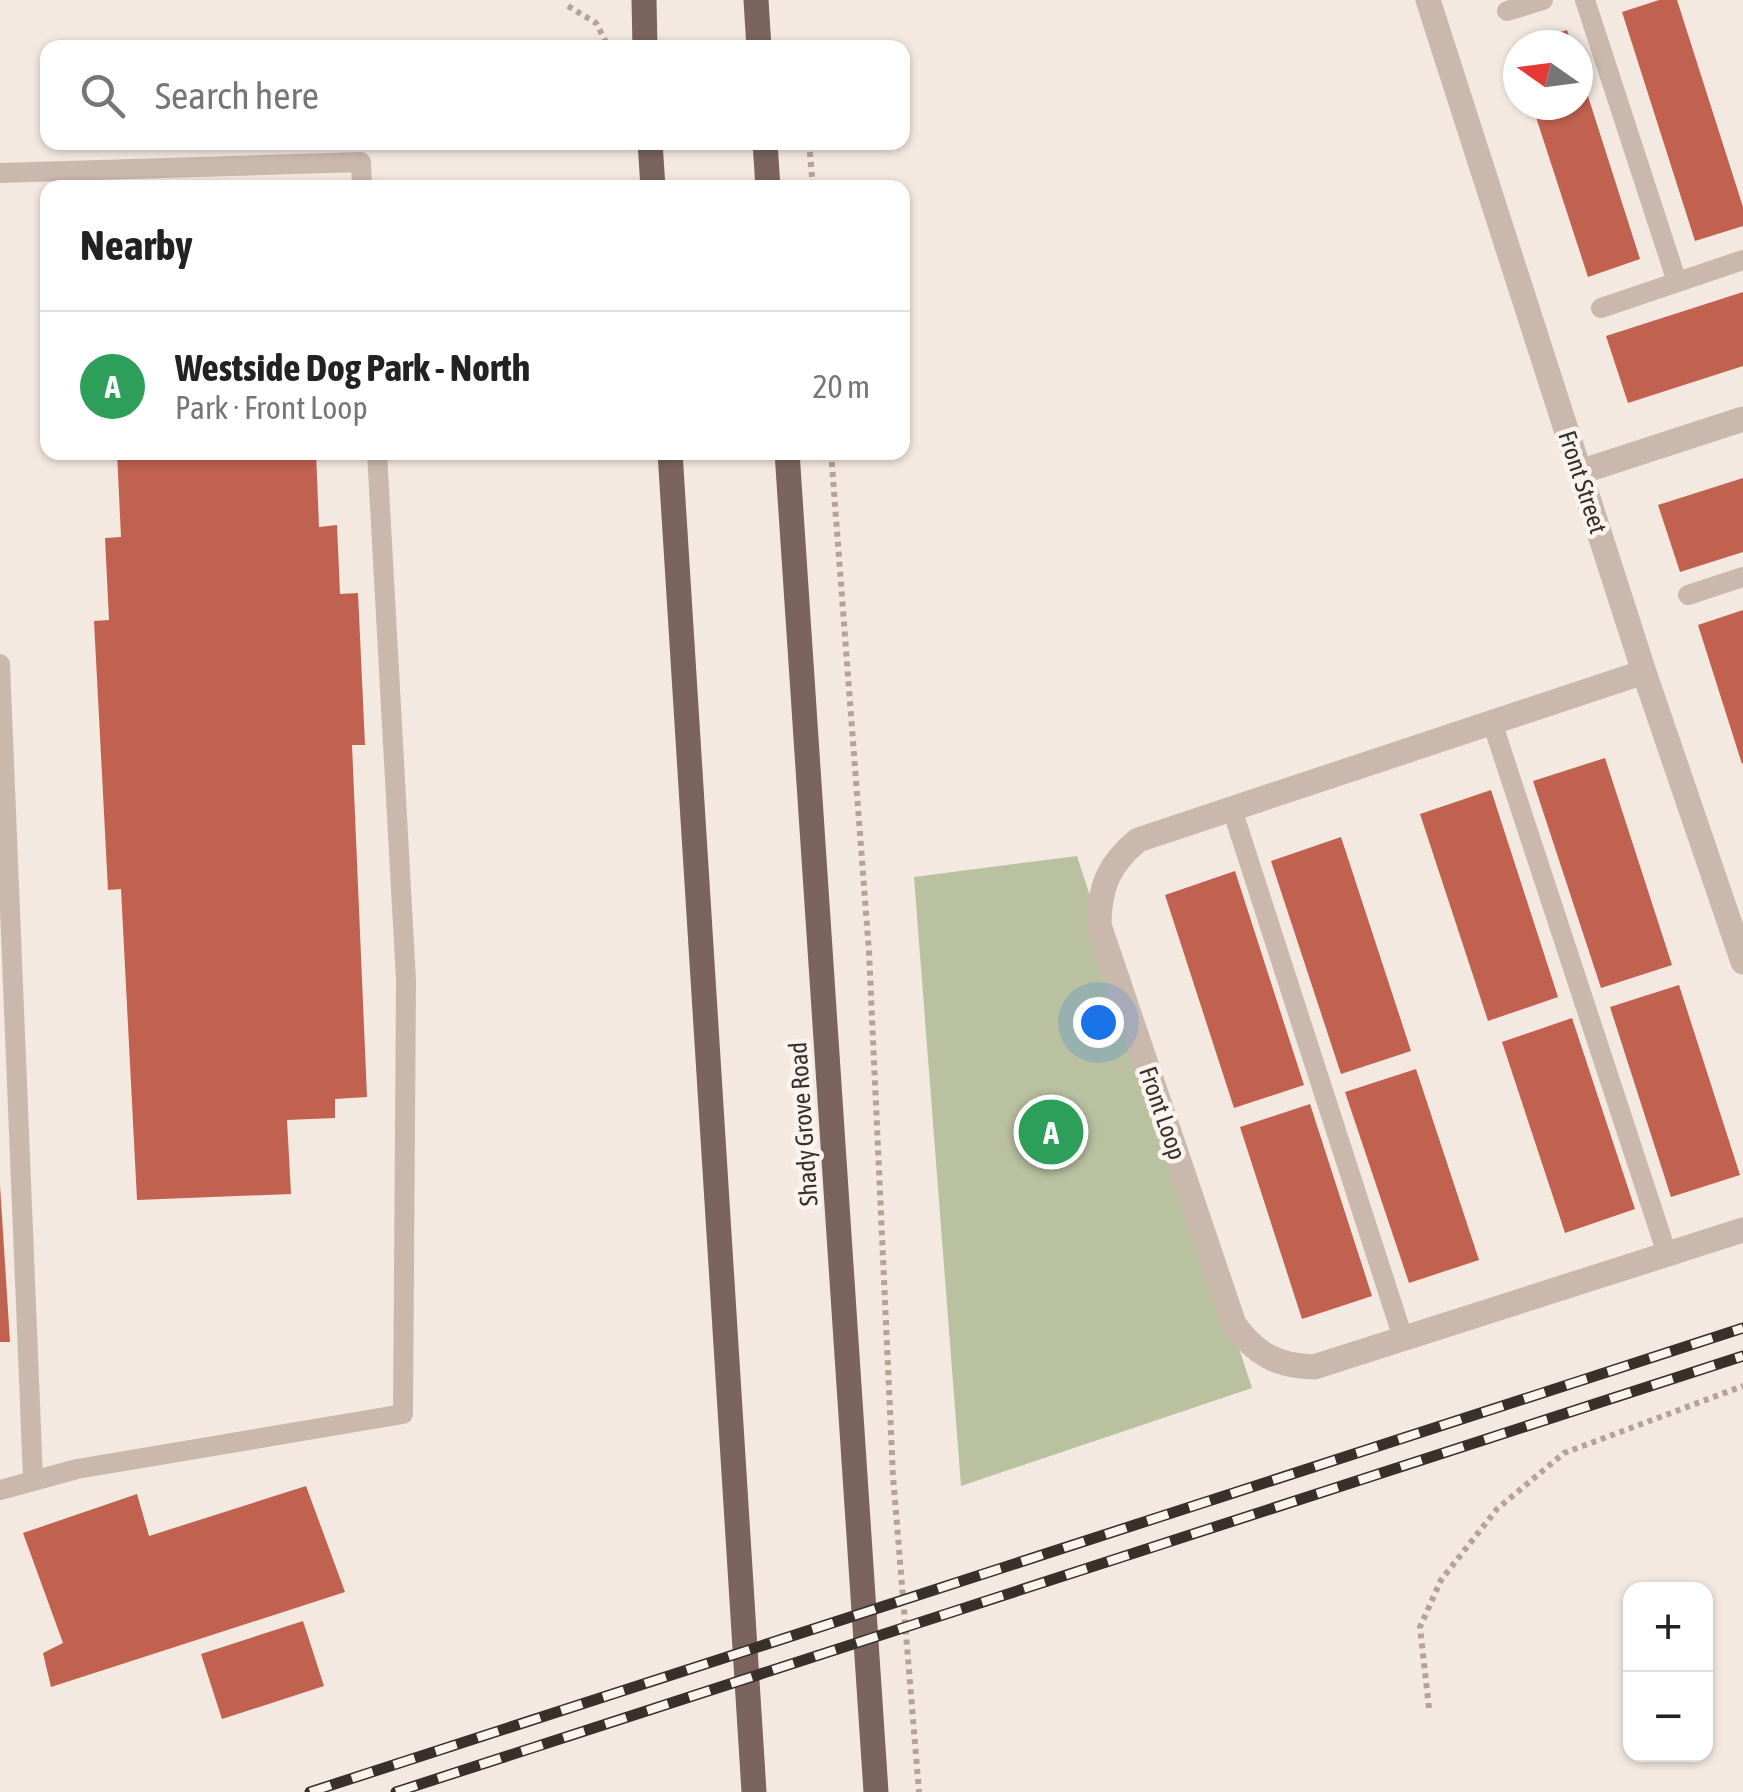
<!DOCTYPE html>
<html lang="en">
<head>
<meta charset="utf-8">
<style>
  :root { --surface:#fff; --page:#f6f6f6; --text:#222; --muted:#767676; --line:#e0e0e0; --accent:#7c3aed }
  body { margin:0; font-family:"Asap Condensed",sans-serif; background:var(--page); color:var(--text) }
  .controls { position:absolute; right:30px; bottom:30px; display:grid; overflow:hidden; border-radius:20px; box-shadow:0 2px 8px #0004 }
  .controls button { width:90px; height:90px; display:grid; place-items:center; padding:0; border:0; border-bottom:2px solid var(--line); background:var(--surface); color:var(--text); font:50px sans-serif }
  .compass { position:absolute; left:1503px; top:30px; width:90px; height:90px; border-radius:50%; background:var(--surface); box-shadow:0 2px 8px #0004; rotate:284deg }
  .you { position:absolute; left:1098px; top:1022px; width:35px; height:35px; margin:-25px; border:8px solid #fff; border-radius:50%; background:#1a73e8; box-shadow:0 0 0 15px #1a73e833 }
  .badge { display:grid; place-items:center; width:65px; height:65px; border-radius:50%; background:var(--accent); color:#fff; font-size:32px; font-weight:700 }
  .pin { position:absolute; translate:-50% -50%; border:5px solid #fff; box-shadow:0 2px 10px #0006 }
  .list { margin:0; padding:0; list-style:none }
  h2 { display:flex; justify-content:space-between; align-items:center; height:130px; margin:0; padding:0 40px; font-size:42px }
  h2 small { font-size:32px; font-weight:400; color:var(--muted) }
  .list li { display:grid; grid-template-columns:65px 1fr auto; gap:30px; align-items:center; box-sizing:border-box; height:150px; padding:0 40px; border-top:2px solid var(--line) }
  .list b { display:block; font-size:38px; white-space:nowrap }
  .list p { margin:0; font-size:32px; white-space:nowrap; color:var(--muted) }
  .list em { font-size:32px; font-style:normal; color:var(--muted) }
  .icon { flex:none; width:55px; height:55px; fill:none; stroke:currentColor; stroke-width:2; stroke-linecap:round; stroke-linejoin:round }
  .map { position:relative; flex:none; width:1743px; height:1792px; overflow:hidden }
  .search { position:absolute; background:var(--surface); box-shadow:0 2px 8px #0004; left:40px; top:40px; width:870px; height:110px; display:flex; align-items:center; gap:25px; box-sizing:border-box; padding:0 35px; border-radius:20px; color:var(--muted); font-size:38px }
  .panel { position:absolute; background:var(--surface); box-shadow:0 2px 8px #0004; left:40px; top:180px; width:870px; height:280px; border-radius:20px }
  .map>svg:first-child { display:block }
  .green { fill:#bac1a1 }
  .building { fill:#c16251 }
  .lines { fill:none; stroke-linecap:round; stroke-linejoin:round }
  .path { stroke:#b7a297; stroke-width:6; stroke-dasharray:5 5; stroke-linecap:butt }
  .service { stroke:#cbb8ad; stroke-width:20 }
  .minor { stroke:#cbb8ad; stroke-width:25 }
  .primary { stroke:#7a645d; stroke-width:25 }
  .rail-casing { stroke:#392f2b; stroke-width:11 }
  .rail { stroke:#faf3ee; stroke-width:8; stroke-dasharray:22; stroke-linecap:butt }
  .labels { text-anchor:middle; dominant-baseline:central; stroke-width:9; stroke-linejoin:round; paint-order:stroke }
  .street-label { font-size:25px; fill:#392f2b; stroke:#faf3ee }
</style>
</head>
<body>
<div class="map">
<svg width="1743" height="1792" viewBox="0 0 1743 1792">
  <rect width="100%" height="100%" fill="#f3e9e1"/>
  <!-- green -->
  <path class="green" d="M1077 856 1252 1388 961 1486 914 877Z"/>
  <!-- building -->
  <path class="building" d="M1659 0H1677L1743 207V226L1695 241 1622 12Z
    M1567 30 1572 45H1522V44Z
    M1579 68 1640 259 1588 277 1532 105H1578Z
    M1743 292V366L1628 403 1606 336Z
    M117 452H316L319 527 337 525 340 594 358 593 365 745H352L367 1097 335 1099V1118L287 1120 291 1194 137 1200 121 889 108 890 94 621 109 620 105 538 121 537Z
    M1743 478V552L1680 572 1658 505Z
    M1743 610V763L1742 764 1698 625Z
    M1605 758 1672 965 1601 988 1533 781Z
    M1491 790 1558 997 1488 1021 1420 814Z
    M1341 837 1411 1051 1341 1074 1271 861Z
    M1235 871 1304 1085 1234 1108 1165 895Z
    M1679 985 1740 1175 1671 1197 1610 1007Z
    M1572 1018 1635 1209 1565 1233 1502 1042Z
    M1416 1069 1479 1260 1409 1283 1345 1092Z
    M1310 1104 1372 1296 1302 1319 1240 1127Z
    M0 1185 10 1342H0Z
    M306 1486 345 1592 51 1687 43 1653 63 1643 23 1533 137 1494 149 1536Z
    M303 1621 324 1686 222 1719 201 1654Z"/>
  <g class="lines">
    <!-- path -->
    <path class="path" d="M568 6 596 23 609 48
      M815 48 816 45
      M809 142 813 188
      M831 452 869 952 893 1476 919 1792
      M1429 1708 1420 1627 1441 1580 1497 1509 1564 1453 1743 1386"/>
    <!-- service -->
    <path class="service" d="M1585 0 1677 282
      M1507 11 1543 0
      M0 173 361 162 362 188
      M1601 308 1743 260
      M1688 595 1743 577
      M0 664 33 1478
      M1492 722 1667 1254
      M1232 809 1403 1338
      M0 1490 77 1469 403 1414 406 980 377 452"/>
    <!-- minor -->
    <path class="minor" d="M1428 0 1644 672 1743 962
      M1580 472 1743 419
      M1644 672 1138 840C1109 864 1099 887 1099 925L1234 1324C1255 1354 1277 1366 1314 1367L1743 1230"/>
    <!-- primary -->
    <path class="primary" d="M644 0 645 48
      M756 0 759 48
      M650 142 653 188
      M765 142 768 188
      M670 452 754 1792
      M787 452 876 1792"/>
    <!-- rail casing -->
    <g class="rail-casing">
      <path id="rail" d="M310 1792 1743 1328
        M396 1792 1743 1356"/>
    </g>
    <!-- rail -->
    <use href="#rail" class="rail"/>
  </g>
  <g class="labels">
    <!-- street labels -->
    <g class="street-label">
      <text transform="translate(1583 482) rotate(72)">Front Street</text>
      <text transform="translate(1163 1113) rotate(71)">Front Loop</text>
      <text transform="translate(803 1124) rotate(-94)">Shady Grove Road</text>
    </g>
  </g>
</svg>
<div class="controls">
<button>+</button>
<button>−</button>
</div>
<svg class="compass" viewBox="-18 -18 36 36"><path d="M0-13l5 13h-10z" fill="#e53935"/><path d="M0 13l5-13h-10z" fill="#767676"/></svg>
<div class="you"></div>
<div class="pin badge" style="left:1051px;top:1132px;background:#2e9e5b">A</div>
<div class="search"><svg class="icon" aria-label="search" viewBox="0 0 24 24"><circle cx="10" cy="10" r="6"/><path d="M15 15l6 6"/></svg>Search here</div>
<section class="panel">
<h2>Nearby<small></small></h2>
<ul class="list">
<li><span class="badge" style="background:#2e9e5b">A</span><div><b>Westside Dog Park - North</b><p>Park · Front Loop</p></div><em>20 m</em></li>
</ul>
</section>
</div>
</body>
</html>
